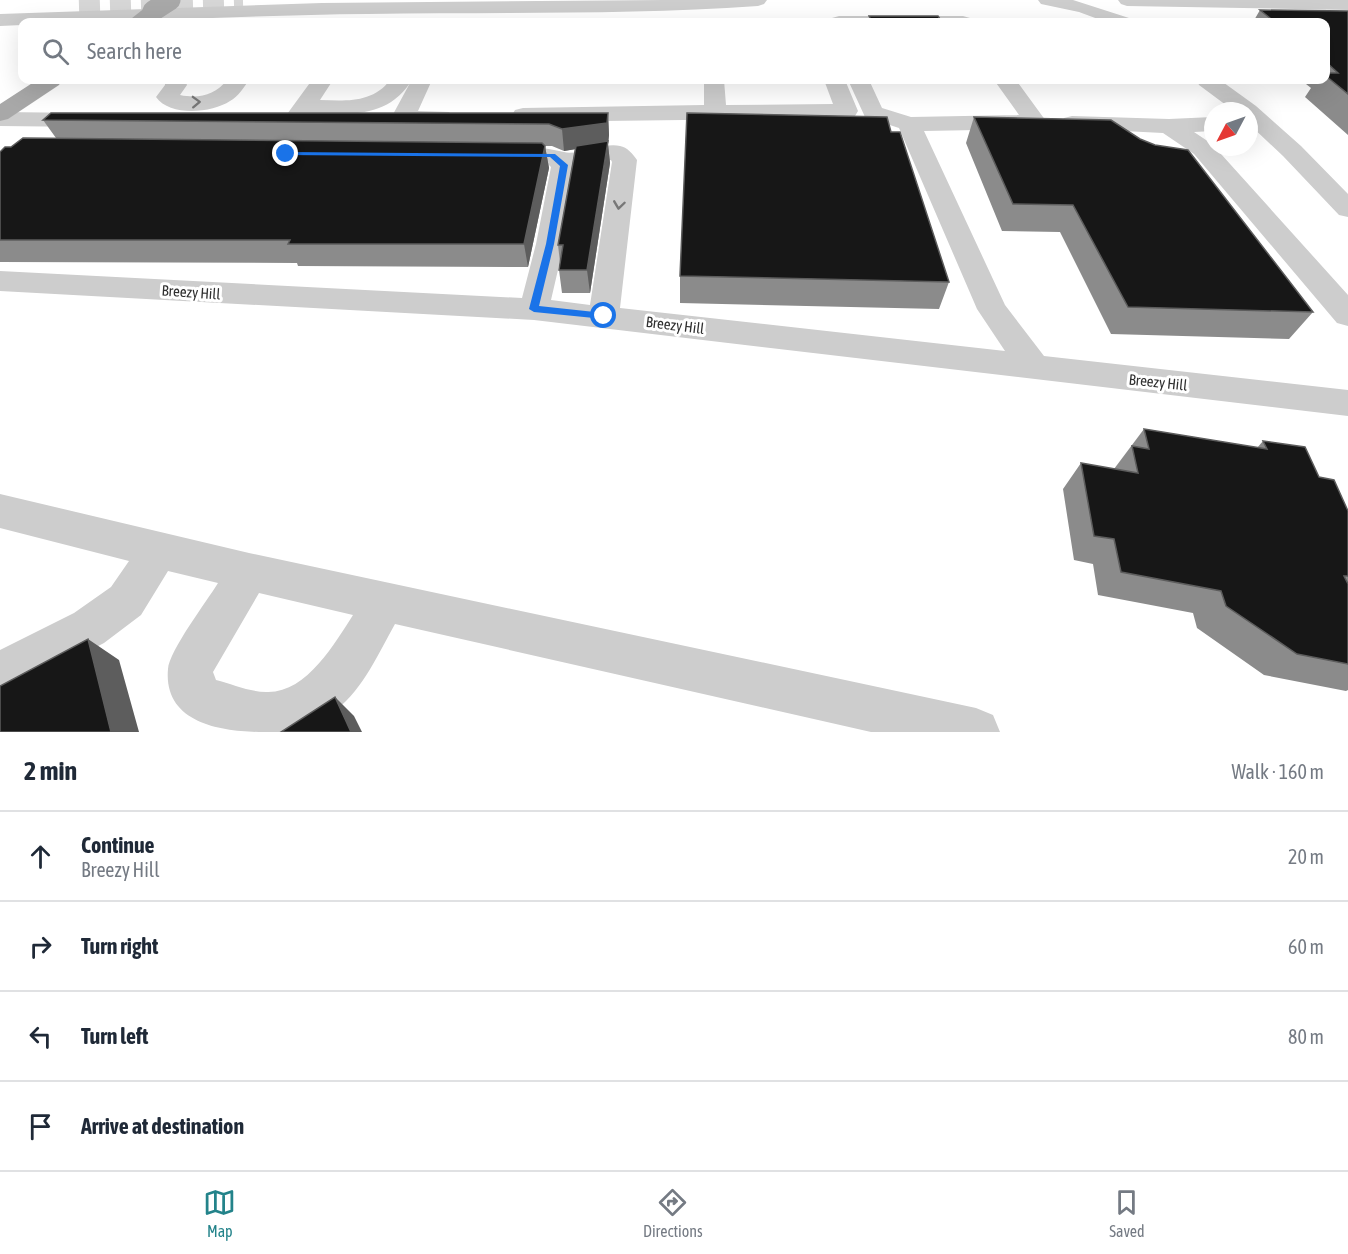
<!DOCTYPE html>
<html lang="en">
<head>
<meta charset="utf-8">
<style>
  :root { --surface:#fff; --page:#f2f2f3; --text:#1f2937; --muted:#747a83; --line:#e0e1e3; --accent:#23838a }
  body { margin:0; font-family:"Asap Condensed",sans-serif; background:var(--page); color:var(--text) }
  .compass { position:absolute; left:1204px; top:102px; width:54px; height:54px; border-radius:50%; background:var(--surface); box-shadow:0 6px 24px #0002; rotate:229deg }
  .stop { position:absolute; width:18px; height:18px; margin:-14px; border:4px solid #1a73e8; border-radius:50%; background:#fff }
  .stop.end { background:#1a73e8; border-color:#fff; box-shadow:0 2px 6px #0008 }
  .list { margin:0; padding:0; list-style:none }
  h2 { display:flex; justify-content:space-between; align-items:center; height:78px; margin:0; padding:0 24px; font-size:26px }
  h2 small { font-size:20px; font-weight:400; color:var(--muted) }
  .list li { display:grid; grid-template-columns:39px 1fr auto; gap:18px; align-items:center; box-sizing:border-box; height:90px; padding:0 24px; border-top:2px solid var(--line) }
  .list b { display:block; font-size:22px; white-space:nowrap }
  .list p { margin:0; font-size:20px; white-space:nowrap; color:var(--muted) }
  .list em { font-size:20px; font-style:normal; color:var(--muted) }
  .icon { flex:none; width:33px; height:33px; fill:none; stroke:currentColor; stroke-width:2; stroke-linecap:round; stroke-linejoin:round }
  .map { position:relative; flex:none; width:1348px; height:732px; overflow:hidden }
  .search { position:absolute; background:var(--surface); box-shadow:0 6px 24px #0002; left:18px; right:18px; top:18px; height:66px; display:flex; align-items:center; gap:15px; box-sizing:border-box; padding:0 21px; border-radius:12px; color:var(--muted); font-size:22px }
  .sheet { height:438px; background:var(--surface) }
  nav { display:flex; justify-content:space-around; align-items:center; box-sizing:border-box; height:84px; border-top:2px solid var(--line); background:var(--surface); font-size:16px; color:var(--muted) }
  nav a { display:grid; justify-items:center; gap:3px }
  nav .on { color:var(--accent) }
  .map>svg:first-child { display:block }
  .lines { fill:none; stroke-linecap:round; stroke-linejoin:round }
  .minor-tunnel { stroke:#d6d6d6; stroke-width:21; stroke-dasharray:21 10; stroke-linecap:butt }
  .minor { fill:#cdcdcd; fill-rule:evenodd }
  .major { fill:#a8a8a8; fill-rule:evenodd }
  .major-bridge { stroke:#a8a8a8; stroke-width:21 }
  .wall { fill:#8b8b8b }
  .shaded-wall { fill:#5d5d5d }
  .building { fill:#171717; stroke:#5d5d5d; stroke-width:1.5 }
  .oneway { stroke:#777 }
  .route { fill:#1a73e8 }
  .labels { text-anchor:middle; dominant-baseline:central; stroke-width:6; stroke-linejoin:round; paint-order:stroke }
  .street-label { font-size:15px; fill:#303030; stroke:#fff }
</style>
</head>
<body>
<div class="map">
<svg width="1348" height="732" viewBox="0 0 1348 732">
  <rect width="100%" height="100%" fill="#fff"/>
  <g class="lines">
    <!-- minor-tunnel -->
    <path class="minor-tunnel" d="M79 7 243 2"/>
    <!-- minor -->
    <path class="minor" d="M664 0H767L764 4 758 6C628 15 498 12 368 14 252 15 138 22 22 22V25L0 26V14L322 3Z
      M1038 0H1073L1129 18 1132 22H1106L1079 12 1041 4Z
      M1118 0H1348V10L1127 6 1121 4Z
      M839 16H963L970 18 973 22H829L832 18Z
      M165 80H185L187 85 180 95C199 99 215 95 227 80H249C244 87 238 97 230 101 212 113 170 117 156 97L165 85Z
      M312 80H333L320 100C346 101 373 103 390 80H432L418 111 449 112 453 117 449 122C433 126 411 127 395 123L391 118 410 83C385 119 349 114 311 113L302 126 294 128 286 126 282 121Z
      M704 80H724L726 105 833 104 824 80H845L858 111 855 116 847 118 523 122 515 120 512 115 515 110 523 108 704 105Z
      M848 80H869L882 108 911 117 1019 115 994 80H1016L1043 117 1047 122 1043 127 1035 129 924 131 1005 305 1044 356 1348 390V416L534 320 0 291V271L522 298 536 244 551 167 546 162 494 160 491 155 494 150C516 144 543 147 564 152 576 156 604 142 620 146 627 147 633 154 637 160L620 308 1005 351 977 309 899 128 865 117ZM611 160 612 162 590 305 551 300 564 244 576 165Z
      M1197 80H1220L1256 106 1301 146 1348 194V217L1339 215 1283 156 1249 124V111H1234L1199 85Z
      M0 112 89 113 97 115 101 120 97 125 89 127 0 126Z
      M1072 116 1169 119 1213 117V131L1194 132 1212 144 1348 295V326L1337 323 1194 154 1163 133 1064 128 1060 123 1064 118Z
      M0 494 249 553 976 708 993 715 1000 732H871L395 624C378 654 364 688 336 710 325 719 310 728 296 731 286 732 274 732 264 732 223 732 163 724 168 669 169 651 207 601 218 583L168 571 141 615 104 643 0 697V650L74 613 111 587 129 561 0 528ZM259 593 353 615C335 643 306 694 266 692 250 692 232 684 216 680L213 672Z"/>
    <!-- major -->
    <path class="major" d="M153 5 160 7 162 11 149 22H127L146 7Z
      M37 80H62L59 85 8 119 0 121V104Z"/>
    <!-- major-bridge -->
    <path class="major-bridge" d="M153 11 170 0"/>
  </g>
  <!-- wall -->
  <path class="wall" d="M1260 10 1348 11V135L1305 97 1311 88 1301 80H1326V22H1253Z
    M188 80H225L221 83H190Z
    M608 113 609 135 608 144 610 163 590 293H562L559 270 560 262 558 245 575 149 564 151 552 146H545L549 168 528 267 298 266 297 263 0 262V152L11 147 56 138 43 120Z
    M974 117 1313 312 1289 339 1111 334 1060 232 1002 231 966 143Z
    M680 276 949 282 939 309 680 303Z
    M1144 429 1257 448 1263 441 1319 477 1348 511V690L1346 691 1264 675 1197 628 1193 613 1098 595 1093 564 1074 560 1063 489 1081 463 1114 469Z"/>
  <!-- shaded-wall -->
  <path class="shaded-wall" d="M608 113 609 135 608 144 610 163 590 293 587 270 608 144 564 151 562 129Z
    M545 146 549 168 528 267 524 244Z
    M88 639 119 660 139 732H111Z
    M335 697 354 716 362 732H351Z"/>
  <!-- building -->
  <path class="building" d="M1260 10 1348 11V94L1326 76V73H1338L1326 62V22H1275Z
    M869 16H938L940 19H952L955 22H872Z
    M51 113H608L607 123 562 129 549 124 43 120Z
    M687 113 887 117 891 132H900L949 282 680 276Z
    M974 117 1111 120 1140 139 1155 145 1188 150 1313 312 1128 307 1073 205 1013 204Z
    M23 138 542 143 545 146 524 244H288L290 240H0V152L5 147H11Z
    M608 141 587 270H559L563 245H558L576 146Z
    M1144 429 1267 449 1263 441 1305 447 1319 477 1334 480 1348 511V576H1344L1348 584V664L1297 654 1226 606 1221 591 1121 572 1114 539 1094 536 1081 463 1138 473 1132 446 1149 449Z
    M88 639 111 732H0V686Z
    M335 697 351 732H281Z"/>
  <!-- one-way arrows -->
  <defs><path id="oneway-chevron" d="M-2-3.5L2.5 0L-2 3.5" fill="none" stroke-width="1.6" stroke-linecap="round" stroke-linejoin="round" transform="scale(1.5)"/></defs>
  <g class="oneway">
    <use href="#oneway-chevron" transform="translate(196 102) rotate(-2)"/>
    <use href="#oneway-chevron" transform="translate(619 205) rotate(98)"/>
  </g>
  <!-- route -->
  <path class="route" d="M286 152 555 154 568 165 554 244 539 306 604 313 608 316 604 319 534 312 529 309 546 244 560 166 550 157 283 155Z"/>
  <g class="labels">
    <!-- street labels -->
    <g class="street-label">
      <text transform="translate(191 292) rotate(4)">Breezy Hill</text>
      <text transform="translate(675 325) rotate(7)">Breezy Hill</text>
      <text transform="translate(1158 382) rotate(6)">Breezy Hill</text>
    </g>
  </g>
</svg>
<svg class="compass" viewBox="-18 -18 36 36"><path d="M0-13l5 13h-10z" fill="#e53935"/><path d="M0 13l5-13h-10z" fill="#747a83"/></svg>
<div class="stop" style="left:604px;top:316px"></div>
<div class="stop end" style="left:286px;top:154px"></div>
<div class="search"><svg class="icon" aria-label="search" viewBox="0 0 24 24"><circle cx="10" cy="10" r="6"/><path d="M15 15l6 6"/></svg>Search here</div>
</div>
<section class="sheet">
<h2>2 min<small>Walk · 160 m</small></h2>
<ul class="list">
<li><svg class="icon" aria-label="ahead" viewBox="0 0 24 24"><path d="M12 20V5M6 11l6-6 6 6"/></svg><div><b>Continue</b><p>Breezy Hill</p></div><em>20 m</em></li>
<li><svg class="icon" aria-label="right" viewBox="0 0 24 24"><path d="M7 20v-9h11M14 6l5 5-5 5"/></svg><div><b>Turn right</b></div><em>60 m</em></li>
<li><svg class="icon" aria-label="left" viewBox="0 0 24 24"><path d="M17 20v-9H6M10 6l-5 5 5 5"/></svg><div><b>Turn left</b></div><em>80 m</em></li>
<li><svg class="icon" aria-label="arrive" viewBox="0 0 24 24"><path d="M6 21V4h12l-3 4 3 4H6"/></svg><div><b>Arrive at destination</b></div></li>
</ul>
</section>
<nav>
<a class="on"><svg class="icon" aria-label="map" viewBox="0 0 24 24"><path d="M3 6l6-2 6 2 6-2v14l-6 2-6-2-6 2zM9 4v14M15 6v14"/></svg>Map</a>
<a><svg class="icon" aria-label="directions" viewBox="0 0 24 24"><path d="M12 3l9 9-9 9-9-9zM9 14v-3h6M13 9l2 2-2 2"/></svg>Directions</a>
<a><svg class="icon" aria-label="saved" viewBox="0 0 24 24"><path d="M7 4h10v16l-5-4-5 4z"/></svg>Saved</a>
</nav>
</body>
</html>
